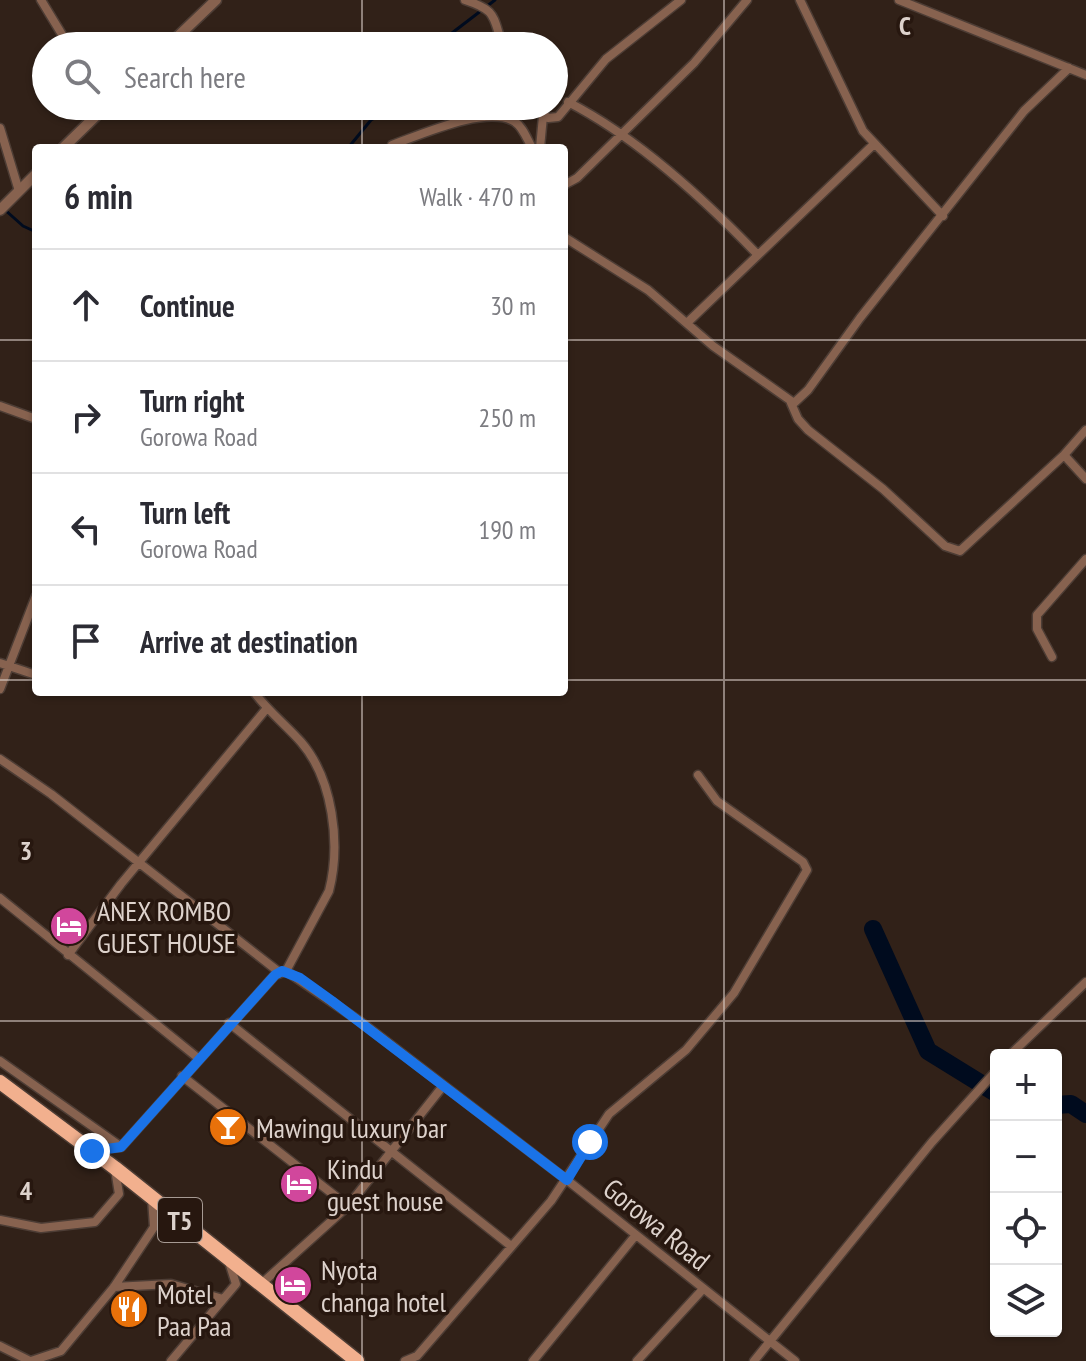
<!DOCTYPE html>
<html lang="en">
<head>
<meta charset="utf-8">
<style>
  :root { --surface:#fff; --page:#f7f7f7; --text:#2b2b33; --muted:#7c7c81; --line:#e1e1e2 }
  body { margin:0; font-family:"PT Sans Narrow",sans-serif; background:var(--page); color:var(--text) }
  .controls { position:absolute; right:24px; bottom:24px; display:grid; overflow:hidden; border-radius:8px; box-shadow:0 2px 6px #0004 }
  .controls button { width:72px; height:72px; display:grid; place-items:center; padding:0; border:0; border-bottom:2px solid var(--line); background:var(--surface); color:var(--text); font:40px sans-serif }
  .stop { position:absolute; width:24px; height:24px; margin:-18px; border:6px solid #1a73e8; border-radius:50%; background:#fff }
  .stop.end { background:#1a73e8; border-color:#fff; box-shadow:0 2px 8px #0008 }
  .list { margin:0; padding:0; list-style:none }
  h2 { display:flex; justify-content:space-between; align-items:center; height:104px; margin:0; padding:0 32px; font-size:34px }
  h2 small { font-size:26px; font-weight:400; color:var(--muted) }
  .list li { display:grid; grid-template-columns:52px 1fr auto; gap:24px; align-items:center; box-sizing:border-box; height:112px; padding:0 32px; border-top:2px solid var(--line) }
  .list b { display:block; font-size:30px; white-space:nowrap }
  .list p { margin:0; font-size:26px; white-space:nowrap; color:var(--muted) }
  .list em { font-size:26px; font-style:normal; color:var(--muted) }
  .icon { flex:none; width:44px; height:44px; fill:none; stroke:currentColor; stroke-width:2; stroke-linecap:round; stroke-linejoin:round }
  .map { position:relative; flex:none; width:1086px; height:1361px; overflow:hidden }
  .search { position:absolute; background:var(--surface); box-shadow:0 2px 6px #0004; left:32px; top:32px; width:536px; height:88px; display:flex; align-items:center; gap:20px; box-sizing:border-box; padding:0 28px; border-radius:44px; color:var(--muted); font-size:30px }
  .panel { position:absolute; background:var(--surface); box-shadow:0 2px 6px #0004; left:32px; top:144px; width:536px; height:552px; border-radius:8px }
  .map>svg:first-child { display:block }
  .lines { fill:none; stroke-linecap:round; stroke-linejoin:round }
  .stream { stroke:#000b1e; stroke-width:3 }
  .river { stroke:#000b1e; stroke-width:18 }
  .minor-casing { stroke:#4d3d35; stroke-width:11 }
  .tertiary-casing { stroke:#4d3d35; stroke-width:13 }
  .trunk-casing { stroke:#4d3d35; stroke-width:17 }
  .minor { stroke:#87624f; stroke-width:8 }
  .tertiary { stroke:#87624f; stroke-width:10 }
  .trunk { stroke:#f2b08e; stroke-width:14 }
  .route { stroke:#1a73e8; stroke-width:10 }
  .grid { fill:none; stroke:#ddd2cc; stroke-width:2; stroke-opacity:0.55 }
  .labels { text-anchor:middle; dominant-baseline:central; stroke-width:7; stroke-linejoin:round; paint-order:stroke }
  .shield { fill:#27170f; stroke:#a69a93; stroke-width:2 }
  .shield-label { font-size:26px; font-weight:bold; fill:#ddd2cc }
  .poi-label { font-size:28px; fill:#ddd2cc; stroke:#27170f; text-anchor:start }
  .street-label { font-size:28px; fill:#ddd2cc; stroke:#27170f }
  .grid-label { font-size:26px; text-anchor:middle; font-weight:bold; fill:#ddd2cc; stroke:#27170f; stroke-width:7; stroke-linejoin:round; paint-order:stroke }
</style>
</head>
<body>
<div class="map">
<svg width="1086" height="1361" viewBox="0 0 1086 1361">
  <rect width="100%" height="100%" fill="#312118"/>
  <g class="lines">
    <!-- stream -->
    <path class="stream" d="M435 46 495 0
      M348 148 371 120 397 106
      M4 209 23 226 36 232"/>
    <!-- river -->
    <path class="river" d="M873 929 928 1051 996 1093
      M1056 1105 1071 1104 1086 1114"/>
    <!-- minor casing -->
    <g class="minor-casing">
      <path id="minor" d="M41 0 69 46
        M465 0C498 11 492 16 503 46
        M800 0 863 131 943 216
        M899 0 1086 75
        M568 102C638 138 703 198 757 254
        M533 106 548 118 558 117 606 59 681 0
        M0 128 19 191
        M392 145C420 135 488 104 515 122 523 127 527 139 532 148
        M540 148 543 116
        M564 185 577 178 694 63 747 0
        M564 237 648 290 713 346 794 403 808 390 860 318 1024 111 1069 68
        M688 322 873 145
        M791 403 798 419 808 430 883 489 945 546 960 551 1064 455 1086 430
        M0 406 36 419
        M1064 455 1086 479
        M1052 657 1037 629V615L1086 559
        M0 663 36 675
        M0 689 36 596
        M254 692C268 711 286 725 301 742 333 779 341 844 329 891L286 971
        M0 759 51 794 279 972
        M0 898 198 1058
        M68 955 121 884 267 708
        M229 1023 511 1246
        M1010 1055 1086 982
        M0 1061 120 1146
        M182 1076 348 1206
        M93 1150 121 1147 275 975 286 971 361 1022 567 1180 795 1361
        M0 1220 41 1228 95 1222 119 1194 115 1169
        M260 1285 348 1206 443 1086
        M114 1287 171 1284 223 1299
        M0 1346 30 1361
        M31 1361 61 1351 114 1287 154 1227 152 1199
        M171 1361 236 1284 229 1262
        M405 1361 417 1356 551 1201 609 1114 686 1050 734 993 807 870 803 862 717 801 698 775
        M533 1361 635 1236
        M637 1361 703 1289
        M754 1361 932 1142 996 1071"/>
    </g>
    <!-- tertiary casing -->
    <g class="tertiary-casing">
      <path id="tertiary" d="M168 46 216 0
        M63 148 106 106
        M0 210 36 174"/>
    </g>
    <!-- trunk casing -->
    <g class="trunk-casing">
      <path id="trunk" d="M0 1082 115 1168 357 1361"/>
    </g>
    <!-- minor -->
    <use href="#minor" class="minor"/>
    <!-- tertiary -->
    <use href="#tertiary" class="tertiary"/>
    <!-- trunk -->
    <use href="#trunk" class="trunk"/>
  </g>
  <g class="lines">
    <!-- route -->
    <path class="route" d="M92 1151 121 1147 275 975 282 971 300 978 332 1001 567 1180 590 1142"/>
  </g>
  <!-- grid -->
  <path class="grid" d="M362 0V46M724 0V1361M362 106V148M0 340H36M564 340H1086M0 680H36M564 680H1086M362 692V1361M0 1021H1086"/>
  <!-- icons -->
  <defs>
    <g id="hotel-disc" transform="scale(2)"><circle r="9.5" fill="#d1479c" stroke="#27170f"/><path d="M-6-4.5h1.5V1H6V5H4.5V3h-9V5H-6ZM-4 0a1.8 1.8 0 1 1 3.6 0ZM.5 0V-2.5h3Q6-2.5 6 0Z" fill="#fff"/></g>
    <g id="bar-disc" transform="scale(2)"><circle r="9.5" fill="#e8710a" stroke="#27170f"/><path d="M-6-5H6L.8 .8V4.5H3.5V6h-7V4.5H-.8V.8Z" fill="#fff"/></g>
    <g id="restaurant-disc" transform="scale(2)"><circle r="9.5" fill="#e8710a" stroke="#27170f"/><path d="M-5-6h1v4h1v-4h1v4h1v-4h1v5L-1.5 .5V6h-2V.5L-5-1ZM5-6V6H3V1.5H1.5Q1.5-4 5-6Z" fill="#fff"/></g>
  </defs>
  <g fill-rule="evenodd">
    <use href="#hotel-disc" x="69" y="926"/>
    <use href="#bar-disc" x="228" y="1127"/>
    <use href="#hotel-disc" x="299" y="1184"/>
    <use href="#hotel-disc" x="293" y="1285"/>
    <use href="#restaurant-disc" x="129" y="1309"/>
  </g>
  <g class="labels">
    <!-- shield labels -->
    <rect class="shield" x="158" y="1198" width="44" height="44" rx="6"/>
    <g class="shield-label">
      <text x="180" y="1220">T5</text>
    </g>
    <!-- poi labels -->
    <g class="poi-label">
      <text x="97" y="910">ANEX ROMBO<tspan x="97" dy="32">GUEST HOUSE</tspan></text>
      <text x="256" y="1127">Mawingu luxury bar</text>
      <text x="327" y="1168">Kindu<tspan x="327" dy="32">guest house</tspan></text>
      <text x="321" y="1269">Nyota<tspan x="321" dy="32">changa hotel</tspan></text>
      <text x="157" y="1293">Motel<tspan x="157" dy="32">Paa Paa</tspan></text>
    </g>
    <!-- street labels -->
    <g class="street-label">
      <text transform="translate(657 1224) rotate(39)">Gorowa Road</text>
    </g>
  </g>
  <g class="grid-label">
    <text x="905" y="35">C</text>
    <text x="26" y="860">3</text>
    <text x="26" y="1200">4</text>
  </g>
</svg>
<div class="controls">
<button>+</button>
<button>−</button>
<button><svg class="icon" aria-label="locate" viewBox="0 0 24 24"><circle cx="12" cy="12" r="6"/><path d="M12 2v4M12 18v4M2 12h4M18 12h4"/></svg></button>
<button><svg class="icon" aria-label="layers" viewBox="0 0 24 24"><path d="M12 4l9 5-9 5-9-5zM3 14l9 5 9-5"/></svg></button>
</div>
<div class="stop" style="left:590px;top:1142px"></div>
<div class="stop end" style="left:92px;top:1151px"></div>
<div class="search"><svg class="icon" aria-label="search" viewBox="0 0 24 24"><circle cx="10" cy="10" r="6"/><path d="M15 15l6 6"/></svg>Search here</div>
<section class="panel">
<h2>6 min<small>Walk · 470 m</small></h2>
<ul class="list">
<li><svg class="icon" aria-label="ahead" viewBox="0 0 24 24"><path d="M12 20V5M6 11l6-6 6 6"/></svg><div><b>Continue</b></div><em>30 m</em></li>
<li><svg class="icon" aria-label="right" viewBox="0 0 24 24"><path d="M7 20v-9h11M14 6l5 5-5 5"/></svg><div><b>Turn right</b><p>Gorowa Road</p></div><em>250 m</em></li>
<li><svg class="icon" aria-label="left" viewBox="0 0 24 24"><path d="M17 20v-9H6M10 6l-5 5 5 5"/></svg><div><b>Turn left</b><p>Gorowa Road</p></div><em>190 m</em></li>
<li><svg class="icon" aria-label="arrive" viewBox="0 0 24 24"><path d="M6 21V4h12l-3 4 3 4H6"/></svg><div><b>Arrive at destination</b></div></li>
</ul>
</section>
</div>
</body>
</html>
